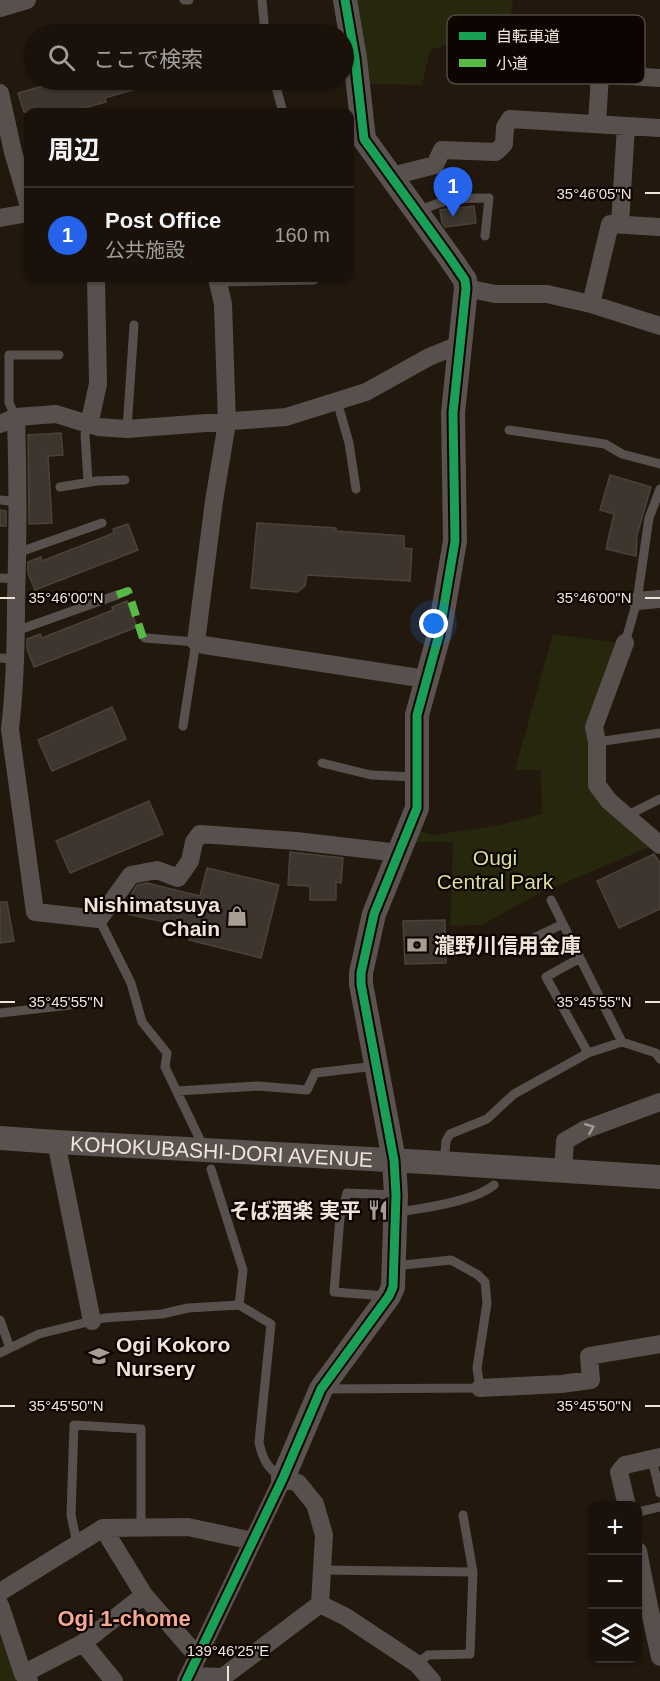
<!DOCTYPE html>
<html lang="ja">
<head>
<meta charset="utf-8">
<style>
  :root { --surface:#1a120a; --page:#272018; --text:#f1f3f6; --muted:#9f9e9c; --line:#38322b; --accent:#2563eb }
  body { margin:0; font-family:Arial,"Noto Sans JP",sans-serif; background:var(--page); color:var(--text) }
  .controls { position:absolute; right:18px; bottom:18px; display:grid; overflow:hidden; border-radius:12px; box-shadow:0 2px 4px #0004 }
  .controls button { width:54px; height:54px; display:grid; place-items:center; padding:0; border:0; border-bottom:2px solid var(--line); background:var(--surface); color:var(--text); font:30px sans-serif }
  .you { position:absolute; left:434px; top:624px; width:21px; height:21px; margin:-15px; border:4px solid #fff; border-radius:50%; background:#1a73e8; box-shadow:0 0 0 9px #1a73e833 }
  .badge { display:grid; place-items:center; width:39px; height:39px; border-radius:50%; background:var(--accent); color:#fff; font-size:20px; font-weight:700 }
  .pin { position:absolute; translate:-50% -50px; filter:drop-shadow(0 2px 3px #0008) }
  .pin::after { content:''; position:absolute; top:32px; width:21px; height:18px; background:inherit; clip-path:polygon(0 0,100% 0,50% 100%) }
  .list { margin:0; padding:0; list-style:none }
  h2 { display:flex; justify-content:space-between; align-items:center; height:78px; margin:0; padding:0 24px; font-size:26px }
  h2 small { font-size:20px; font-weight:400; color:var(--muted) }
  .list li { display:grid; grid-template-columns:39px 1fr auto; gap:18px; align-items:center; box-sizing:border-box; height:96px; padding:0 24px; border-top:2px solid var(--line) }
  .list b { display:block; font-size:22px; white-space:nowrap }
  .list p { margin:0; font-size:20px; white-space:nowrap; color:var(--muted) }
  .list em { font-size:20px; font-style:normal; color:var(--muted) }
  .icon { flex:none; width:33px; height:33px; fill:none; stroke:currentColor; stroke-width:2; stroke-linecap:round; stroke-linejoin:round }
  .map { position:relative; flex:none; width:660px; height:1681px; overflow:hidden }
  .search { position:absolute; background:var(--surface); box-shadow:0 2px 4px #0004; left:24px; top:24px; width:330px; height:66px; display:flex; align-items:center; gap:15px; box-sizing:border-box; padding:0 21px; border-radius:33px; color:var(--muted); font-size:22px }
  .panel { position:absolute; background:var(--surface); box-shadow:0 2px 4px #0004; left:24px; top:108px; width:330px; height:174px; border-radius:12px }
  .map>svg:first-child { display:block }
  .green { fill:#27270e }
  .building { fill:#3e352e; stroke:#4b4239; stroke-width:1.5 }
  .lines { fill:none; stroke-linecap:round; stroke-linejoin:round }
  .lane { stroke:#57504d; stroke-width:9 }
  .street { stroke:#57504d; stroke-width:18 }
  .secondary { stroke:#59524e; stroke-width:24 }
  .quiet { stroke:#58b947; stroke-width:8; stroke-dasharray:15 8; stroke-linecap:butt }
  .cycleway-casing { stroke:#0c0501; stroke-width:13 }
  .cycleway { stroke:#1a9f57; stroke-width:9 }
  .oneway { stroke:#a49a92 }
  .ticks { fill:none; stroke:#f1e3d8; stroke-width:2 }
  .labels { text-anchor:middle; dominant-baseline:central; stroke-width:4.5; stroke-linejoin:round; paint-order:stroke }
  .park-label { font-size:21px; fill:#dadd99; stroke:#0c0501 }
  .poi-label { font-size:21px; font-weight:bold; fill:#f1e3d8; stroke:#0c0501; text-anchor:end }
  .street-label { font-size:21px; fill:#f1e3d8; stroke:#0c0501 }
  .neighbourhood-label { font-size:22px; font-weight:bold; fill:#f8a793; stroke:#0c0501 }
  .key { fill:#0c0501; stroke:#514842; stroke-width:1.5 }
  .key-label { font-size:16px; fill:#f1e3d8 }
  .ticks-label { font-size:15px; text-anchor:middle; fill:#f1e3d8; stroke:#0c0501; stroke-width:4.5; stroke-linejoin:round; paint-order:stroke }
</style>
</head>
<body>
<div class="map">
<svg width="660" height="1681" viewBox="0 0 660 1681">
  <rect width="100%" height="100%" fill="#22180e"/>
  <!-- green -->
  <path class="green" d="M355 0H513L511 14 455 20 451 44 430 50 422 85 368 84Z
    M553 634 620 643 591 787 652 846 538 894 482 925 450 926 453 842H415L420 831 434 835 500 825 542 814 541 770H515Z
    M0 1636 16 1679 18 1681H0Z"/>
  <!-- building -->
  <path class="building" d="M64 80H155L156 83 105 98 106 102 69 112H24L18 93Z
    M474 206 476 223 445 227 442 223 440 210Z
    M61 433 63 455 48 456 52 523 29 524 28 435Z
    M610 475 651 487 637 535 636 556 606 549 614 514 600 510Z
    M0 510 6 511V526H0Z
    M257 523 336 528V531L404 536V548L412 549 410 581 307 575 305 586 297 592 251 588Z
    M128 524 138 550 35 590 28 573V562L41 557 42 561 114 533 113 529Z
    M127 601 137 627 34 667 27 649V639L40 634 42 638 113 610 112 607Z
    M112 707 126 739 52 771 38 740Z
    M149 801 163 834 70 873 56 841Z
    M290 852 343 858 341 883 336 882V900H310V886L288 885Z
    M654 854 660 863V909L619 928 597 881Z
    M207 868 279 885 261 958 189 940 192 928 127 914 132 893 137 885 147 883 200 896Z
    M0 902H7L14 941 0 943Z
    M445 920 446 963 405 964 403 921Z"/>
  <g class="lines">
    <!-- lane -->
    <path class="lane" d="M184 0H189
      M262 0 265 34
      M274 80 283 112
      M418 212C445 198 459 198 489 198L485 236
      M218 282 314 280
      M337 401 349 443 356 489
      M16 417 9 403V355H59
      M127 429 134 325
      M509 430 605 444 622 454 660 464
      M88 482 85 434 89 425
      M60 487 97 481 125 480
      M0 500 18 502
      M17 553 102 523
      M0 578 17 579
      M16 631 117 595
      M145 638 196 642 183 726
      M625 643 637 601 649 518 660 489
      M0 658 15 659
      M597 742 660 733
      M322 763 371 775 417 777
      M626 816 660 799
      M551 900 622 1042
      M99 919 131 983 142 1022 167 1053 165 1067 204 1148
      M510 949 563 924
      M580 958 546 977 588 1053
      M0 1013 70 1005
      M177 1091 258 1086 307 1090 315 1073 376 1066
      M444 1163 446 1141 450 1134 487 1119 514 1094 588 1053 622 1042 656 1053 660 1059
      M211 1169 243 1270 239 1305
      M396 1212C421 1209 475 1201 494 1185
      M386 1296 334 1292 340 1217 347 1193 396 1195
      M0 1320 10 1348
      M0 1353 39 1334 104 1318 162 1314 188 1308 239 1305 271 1324 259 1442C262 1458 268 1470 283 1478
      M326 1389 480 1388 477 1368 487 1303 485 1282 478 1275 451 1260 394 1266
      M652 1459 660 1493
      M638 1512 660 1507
      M77 1543 71 1515 74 1425 141 1429V1527
      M322 1570 473 1572
      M417 1664 428 1655 470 1654 473 1572 463 1515"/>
    <!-- street -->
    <path class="street" d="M0 8 27 0
      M583 73 660 78
      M0 93 13 152 28 203
      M597 124 600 74
      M392 176 435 165 442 150 496 152 504 144 505 127 510 119 660 128
      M0 218 28 213
      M620 224 626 126
      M217 278 223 304 227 423 214 501 196 642 204 645 426 679
      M466 288 495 294H547L591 304 660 326
      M591 304 610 224 660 227
      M16 417C18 478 18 540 16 601 16 644 15 687 10 729L35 912 99 919 131 875 157 870 178 878 190 861 194 842 200 834 296 841 399 853
      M0 424 16 417 56 414 98 427 127 429 286 417 366 392 429 357 461 344
      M89 425 98 384 96 278
      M637 601 660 599
      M625 643 594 727 597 742V785L609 801 660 845
      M56 1142 92 1321
      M563 1171 565 1141 584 1130 660 1102
      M480 1388 561 1384 591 1380 589 1356 660 1344
      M627 1506 619 1472 625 1465 660 1457
      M103 1528 144 1595 198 1657
      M638 1551C645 1587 652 1622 660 1657
      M0 1592 103 1528 188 1527 253 1541
      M320 1604 346 1617 417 1664 432 1681
      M0 1605 23 1674 29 1681
      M83 1643 114 1681
      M23 1674 83 1643 144 1595
      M186 1681 283 1478 298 1483 315 1504 324 1535 320 1604 223 1677 188 1676"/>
    <!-- secondary -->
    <g class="secondary">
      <path id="s1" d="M0 1138 56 1142 425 1162 660 1177"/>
      <path d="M283 1478 321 1389 389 1296 393 1287 396 1195 394 1160 361 984V973L374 914 417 808V715L439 635 455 541 453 413 466 288 465 280 450 258 364 139 355 58 345 0"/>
    </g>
    <!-- quiet -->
    <path class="quiet" d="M117 595 128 591 143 638H145"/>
    <!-- cycleway casing -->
    <g class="cycleway-casing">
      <path id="cycleway" d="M186 1681 283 1478 321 1389 389 1296 393 1287 396 1195 394 1160 361 984V973L374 914 417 808V715L439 635 455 541 453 413 466 288 465 280 450 258 364 139 355 58 345 0"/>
    </g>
    <!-- cycleway -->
    <use href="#cycleway" class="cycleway"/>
  </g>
  <!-- one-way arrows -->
  <defs><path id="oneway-chevron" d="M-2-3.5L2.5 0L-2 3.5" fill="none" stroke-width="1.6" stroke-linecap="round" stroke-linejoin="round" transform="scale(1.5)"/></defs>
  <use class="oneway" href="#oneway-chevron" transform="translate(590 1128) rotate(-22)"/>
  <!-- ticks -->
  <path class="ticks" d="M645 193H660M0 598H15M645 598H660M0 1002H15M645 1002H660M0 1406H15M645 1406H660M228 1666V1681"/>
  <!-- icons -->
  <defs>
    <g id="shop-bare" transform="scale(1.62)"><path d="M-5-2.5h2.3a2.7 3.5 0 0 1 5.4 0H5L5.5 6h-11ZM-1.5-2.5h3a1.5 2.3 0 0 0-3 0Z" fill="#a99c91" stroke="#0c0501" stroke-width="2.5" paint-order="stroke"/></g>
    <g id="bank-bare" transform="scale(1.62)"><path d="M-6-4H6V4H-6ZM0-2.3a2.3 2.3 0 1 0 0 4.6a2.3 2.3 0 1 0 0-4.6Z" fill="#a99c91" stroke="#0c0501" stroke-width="2.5" paint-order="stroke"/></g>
    <g id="restaurant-bare" transform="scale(1.62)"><path d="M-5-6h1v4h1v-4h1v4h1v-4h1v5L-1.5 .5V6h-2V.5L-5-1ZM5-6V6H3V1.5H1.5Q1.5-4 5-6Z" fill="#a99c91" stroke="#0c0501" stroke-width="2.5" paint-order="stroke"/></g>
    <g id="school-bare" transform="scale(1.62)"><path d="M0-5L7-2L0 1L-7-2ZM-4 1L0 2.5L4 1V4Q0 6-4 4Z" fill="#a99c91" stroke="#0c0501" stroke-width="2.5" paint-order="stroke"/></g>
  </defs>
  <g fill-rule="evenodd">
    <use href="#shop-bare" x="237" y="916"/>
    <use href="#bank-bare" x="417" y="945"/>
    <use href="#restaurant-bare" x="378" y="1210"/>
    <use href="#school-bare" x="99" y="1356"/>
  </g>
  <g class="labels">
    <!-- park labels -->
    <g class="park-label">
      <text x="495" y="857">Ougi<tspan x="495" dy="24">Central Park</tspan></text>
    </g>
    <!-- poi labels -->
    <g class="poi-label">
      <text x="220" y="904">Nishimatsuya<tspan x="220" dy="24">Chain</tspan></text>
      <text x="434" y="945" text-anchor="start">瀧野川信用金庫</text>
      <text x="361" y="1210">そば酒楽 実平</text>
      <text x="116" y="1344" text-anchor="start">Ogi Kokoro<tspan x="116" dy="24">Nursery</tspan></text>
    </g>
    <!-- street labels -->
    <g class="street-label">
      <text stroke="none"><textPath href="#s1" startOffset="222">KOHOKUBASHI-DORI AVENUE</textPath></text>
    </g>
    <!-- neighbourhood labels -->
    <g class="neighbourhood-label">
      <text x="124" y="1618">Ogi 1-chome</text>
    </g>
  </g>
  <!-- legend -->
  <rect x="447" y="15" width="198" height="69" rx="9" class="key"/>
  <rect x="459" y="32" width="27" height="8" fill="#1a9f57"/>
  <rect x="459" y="59" width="27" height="8" fill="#58b947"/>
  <g class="key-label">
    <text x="496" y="42">自転車道</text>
    <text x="496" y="69">小道</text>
  </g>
  <g class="ticks-label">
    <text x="594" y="199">35°46'05"N</text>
    <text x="66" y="603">35°46'00"N</text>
    <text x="594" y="603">35°46'00"N</text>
    <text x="66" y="1007">35°45'55"N</text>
    <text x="594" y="1007">35°45'55"N</text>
    <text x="66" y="1411">35°45'50"N</text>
    <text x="594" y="1411">35°45'50"N</text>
    <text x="228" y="1656">139°46'25"E</text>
  </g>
</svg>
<div class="controls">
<button>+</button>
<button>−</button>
<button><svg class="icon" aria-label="layers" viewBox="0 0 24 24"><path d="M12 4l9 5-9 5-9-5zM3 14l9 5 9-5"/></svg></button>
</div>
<div class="you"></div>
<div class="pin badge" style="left:453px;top:217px">1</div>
<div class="search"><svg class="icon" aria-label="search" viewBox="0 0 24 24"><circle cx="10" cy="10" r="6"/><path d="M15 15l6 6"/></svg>ここで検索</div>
<section class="panel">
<h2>周辺<small></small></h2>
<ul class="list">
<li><span class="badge">1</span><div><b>Post Office</b><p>公共施設</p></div><em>160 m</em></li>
</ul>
</section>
</div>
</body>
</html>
